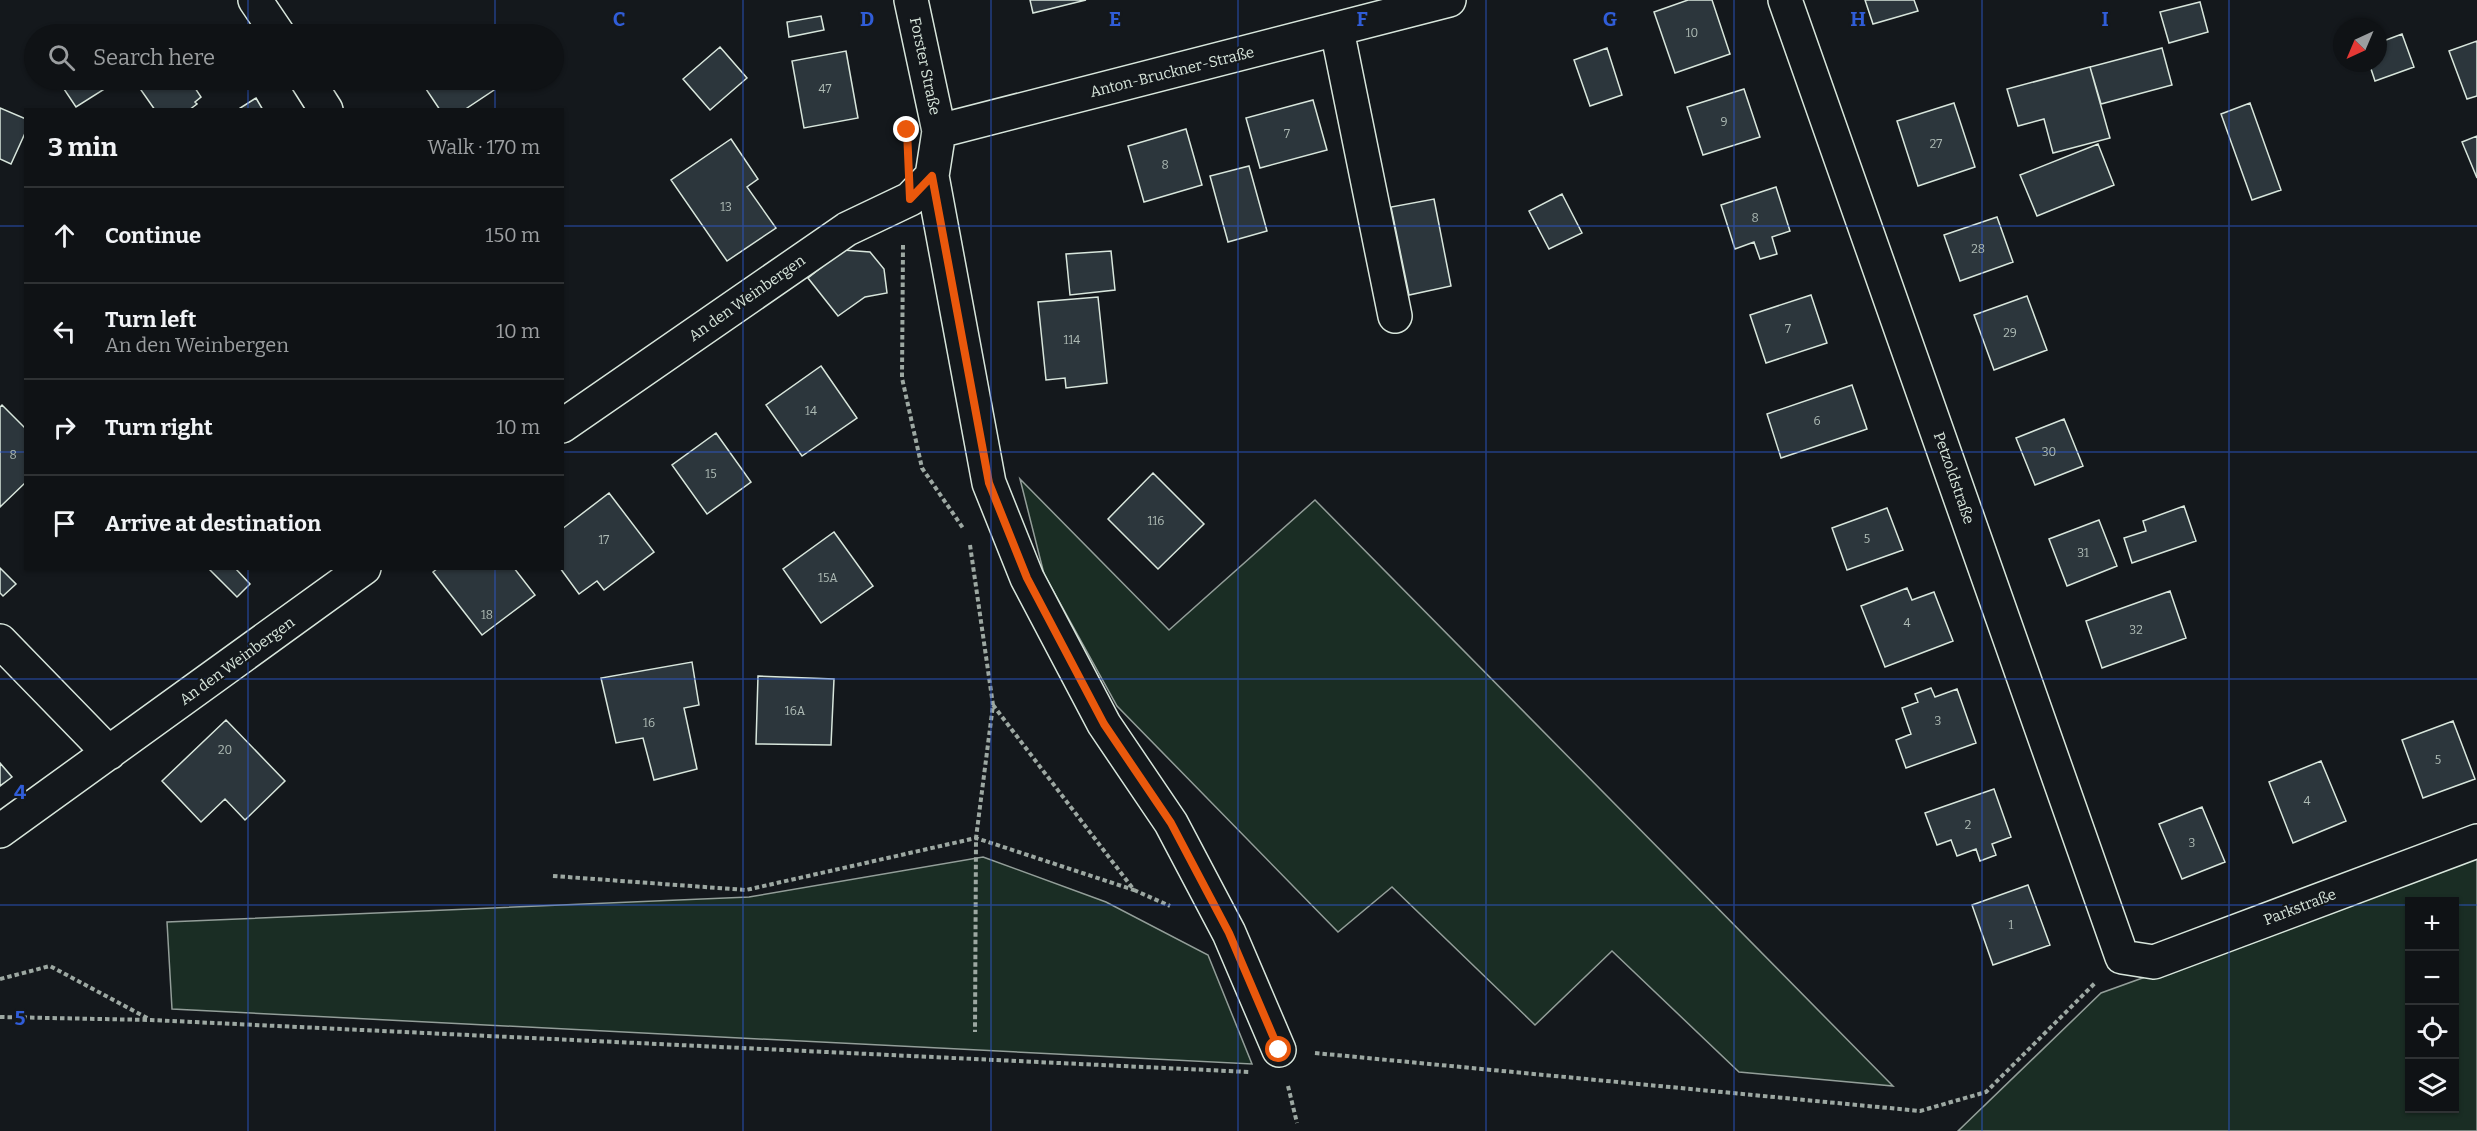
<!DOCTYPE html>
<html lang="en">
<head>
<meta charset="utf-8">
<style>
  :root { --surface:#0f1215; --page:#1d2022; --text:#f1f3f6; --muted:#9b9ea0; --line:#2f3234 }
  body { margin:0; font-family:Bitter,serif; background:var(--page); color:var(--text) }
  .controls { position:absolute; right:18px; bottom:18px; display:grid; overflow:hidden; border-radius:0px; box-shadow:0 2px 4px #0004 }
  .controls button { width:54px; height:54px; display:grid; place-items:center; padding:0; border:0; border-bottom:2px solid var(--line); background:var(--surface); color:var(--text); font:30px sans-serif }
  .compass { position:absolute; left:2333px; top:18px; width:54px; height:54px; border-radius:50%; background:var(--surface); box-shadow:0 2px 4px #0004; rotate:224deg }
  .stop { position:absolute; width:18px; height:18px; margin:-14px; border:4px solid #ea580c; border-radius:50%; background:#fff }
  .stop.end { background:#ea580c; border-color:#fff; box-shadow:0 2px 6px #0008 }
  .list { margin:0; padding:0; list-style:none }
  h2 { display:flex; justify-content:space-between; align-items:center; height:78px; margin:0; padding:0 24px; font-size:26px }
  h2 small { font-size:20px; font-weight:400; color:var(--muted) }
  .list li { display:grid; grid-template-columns:39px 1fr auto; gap:18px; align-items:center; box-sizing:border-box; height:96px; padding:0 24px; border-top:2px solid var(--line) }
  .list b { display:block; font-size:22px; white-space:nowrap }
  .list p { margin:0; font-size:20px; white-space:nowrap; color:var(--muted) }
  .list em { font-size:20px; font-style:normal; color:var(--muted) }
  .icon { flex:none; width:33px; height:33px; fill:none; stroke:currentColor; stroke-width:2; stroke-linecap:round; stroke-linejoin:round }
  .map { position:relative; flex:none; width:2477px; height:1131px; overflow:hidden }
  .search { position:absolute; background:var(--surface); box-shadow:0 2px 4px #0004; left:24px; top:24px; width:540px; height:66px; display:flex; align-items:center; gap:15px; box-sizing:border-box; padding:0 21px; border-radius:33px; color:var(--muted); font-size:22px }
  .panel { position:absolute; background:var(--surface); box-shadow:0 2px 4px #0004; left:24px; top:108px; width:540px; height:462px; border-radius:0px }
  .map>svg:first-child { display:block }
  .green { fill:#1a2d24; stroke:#939e99; stroke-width:1.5; fill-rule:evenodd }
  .building { fill:#2c363c; stroke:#d8e6dc; stroke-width:1.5 }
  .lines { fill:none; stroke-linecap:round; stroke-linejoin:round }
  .minor-casing { stroke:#d8e6dc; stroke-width:36 }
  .path { stroke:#9da8a2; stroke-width:4; stroke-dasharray:4.5 3; stroke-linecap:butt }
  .minor { stroke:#14181c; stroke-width:33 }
  .route { stroke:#ea580c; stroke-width:8 }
  .grid { fill:none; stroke:#305dd8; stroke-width:1.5; stroke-opacity:0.55 }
  .labels { text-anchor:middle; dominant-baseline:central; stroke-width:4.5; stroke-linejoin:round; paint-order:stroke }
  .number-label { font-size:12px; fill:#adbab4 }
  .street-label { font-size:15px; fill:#d8e6dc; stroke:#14181c }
  .grid-label { font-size:20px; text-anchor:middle; font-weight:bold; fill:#305dd8; stroke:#14181c; stroke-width:4.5; stroke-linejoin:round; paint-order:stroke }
</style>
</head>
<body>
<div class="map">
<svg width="2477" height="1131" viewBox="0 0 2477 1131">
  <rect width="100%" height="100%" fill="#14181c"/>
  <!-- green -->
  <path class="green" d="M1020 479 1169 630 1315 500 1893 1086 1739 1072 1612 951 1535 1025 1392 887 1338 932 1117 706 1044 574Z
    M983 857 1106 902 1208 955 1252 1064 172 1009 167 922 749 897Z
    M2477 857V1131H1958L2101 993ZM2410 902H2454V1108H2410Z"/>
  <!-- building -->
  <path class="building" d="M1030 0H1086L1033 13Z
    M1688 0H1712L1730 54 1675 73 1654 12Z
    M1865 0H1914L1918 11 1873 24Z
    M2200 2 2208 32 2169 43 2160 12Z
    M821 16 824 30 789 37 787 22Z
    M2402 34 2414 67 2375 81 2369 63H2378V43Z
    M2477 41V96L2467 99 2449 51Z
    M720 47 747 78 710 110 683 79Z
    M1607 48 1622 95 1590 106 1574 60Z
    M2162 48 2172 85 2101 104 2090 67Z
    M846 51 858 118 804 128 792 61Z
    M2090 67 2110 138 2053 153 2044 119 2018 126 2007 89Z
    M58 80H101L106 88 76 107Z
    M134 80H206L195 88 201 97 195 102 197 104 189 110H155Z
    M420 80H487L494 90 464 110H440Z
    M1744 89 1760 137 1703 155 1687 107Z
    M256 98 263 110H237Z
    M1313 100 1327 150 1260 168 1246 118Z
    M1954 103 1975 167 1918 186 1897 121Z
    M2250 103 2281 190 2252 200 2221 114Z
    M0 108 26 119V131L11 164 0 159Z
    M1186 129 1202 185 1144 202 1128 146Z
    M2477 136V178L2462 142Z
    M731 139 758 179 747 187 776 228 727 261 671 180Z
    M2098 144 2114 185 2037 216 2020 175Z
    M1249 166 1267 231 1228 242 1210 176Z
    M1776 187 1790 231 1772 237 1777 254 1760 259 1754 242 1735 249 1721 205Z
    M1562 194 1582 233 1549 249 1529 211Z
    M1434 199 1451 286 1409 295 1391 207Z
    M1997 217 2013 262 1960 281 1944 235Z
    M843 250 870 252 884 269 887 293 865 297 838 316 808 278Z
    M1111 251 1115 290 1070 295 1066 254Z
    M1811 295 1827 343 1766 363 1750 315Z
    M2027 296 2047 350 1994 370 1974 315Z
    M1098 297 1107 383 1066 388 1065 378 1046 380 1038 302Z
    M821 366 857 418 802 456 766 405Z
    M1852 385 1867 429 1781 458 1767 414Z
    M2 405 26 429V482L0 507V407Z
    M2064 419 2083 466 2035 485 2016 438Z
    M716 433 751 482 707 514 672 465Z
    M1153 473 1204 524 1158 569 1108 519Z
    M609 493 654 552 604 590 597 581 579 594 560 568H562V529Z
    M2184 506 2196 541 2132 563 2124 538 2146 531 2143 521Z
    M1887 508 1903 550 1847 570 1832 528Z
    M2099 520 2117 566 2067 586 2049 539Z
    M834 532 873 586 821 623 783 569Z
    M0 568 16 584 3 596 0 593Z
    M208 568H235L250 584 237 597Z
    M438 568H514L535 595 482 635 433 572Z
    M1907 588 1912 600 1934 592 1953 641 1885 667 1861 606Z
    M2170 591 2186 638 2102 668 2086 621Z
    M692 662 699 705 684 708 697 769 654 780 643 738 616 743 601 678Z
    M758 676 834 679 831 745 756 744Z
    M1931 688 1935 697 1957 689 1976 743 1906 768 1896 740 1911 734 1902 708 1918 702 1915 694Z
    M226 720 285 781 245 820 225 799 201 822 162 781Z
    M2453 721 2475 779 2423 798 2402 740Z
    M2321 761 2346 821 2293 843 2269 782Z
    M0 763 12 777 0 786Z
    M1994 789 2011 837 1992 844 1996 855 1980 861 1976 849 1957 856 1951 840 1937 845 1925 813Z
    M2202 807 2225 862 2182 879 2159 824Z
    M2028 885 2050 945 1993 965 1972 905Z"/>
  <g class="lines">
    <!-- minor casing -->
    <g class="minor-casing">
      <path id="minor" d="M255 0 278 34
        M911 0 939 131 932 176 989 483 1027 578 1104 724 1171 823 1229 933 1279 1050
        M1785 0 2122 957 2154 962 2477 841
        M1337 30 1395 316
        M307 80 326 110
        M939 131 1449 0
        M562 426 847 229 910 199 932 176
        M0 641 109 753
        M0 831 364 568"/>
    </g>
    <!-- path -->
    <path class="path" d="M903 245 902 378 922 468 963 528
      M970 545 993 705 976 838 975 1032
      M993 705 1134 890 1170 906
      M553 876 746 890 976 838 1134 890
      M0 979 50 966 149 1019
      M0 1017 151 1020 1249 1072
      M1315 1053 1920 1111 1986 1092 2096 982
      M1288 1086 1297 1123"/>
    <!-- minor -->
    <use href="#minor" class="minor"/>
  </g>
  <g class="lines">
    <!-- route -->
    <path class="route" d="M907 130 910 199 932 176 989 483 1027 578 1104 724 1171 823 1229 933 1279 1050"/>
  </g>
  <!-- grid -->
  <path class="grid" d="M248 0V34M495 0V34M743 0V1131M991 0V1131M1238 0V1131M1486 0V1131M1734 0V1131M1982 0V1131M2229 0V1131M248 80V110M495 80V110M0 226H26M562 226H2477M0 452H26M562 452H2477M248 568V1131M495 568V1131M0 679H2477M0 905H2410M2454 905H2477"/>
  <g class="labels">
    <!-- number labels -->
    <g class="number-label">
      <text x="1692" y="33">10</text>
      <text x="825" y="89">47</text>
      <text x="1724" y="122">9</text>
      <text x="1287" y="134">7</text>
      <text x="1936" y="144">27</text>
      <text x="1165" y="165">8</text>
      <text x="726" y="207">13</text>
      <text x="1755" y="218">8</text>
      <text x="1978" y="249">28</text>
      <text x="1788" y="329">7</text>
      <text x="2010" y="333">29</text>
      <text x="1072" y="340">114</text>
      <text x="811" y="411">14</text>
      <text x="1817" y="421">6</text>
      <text x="2049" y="452">30</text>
      <text x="13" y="455">8</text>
      <text x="711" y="474">15</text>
      <text x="1156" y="521">116</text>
      <text x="1867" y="539">5</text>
      <text x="604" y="540">17</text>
      <text x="2083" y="553">31</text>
      <text x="828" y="578">15A</text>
      <text x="487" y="615">18</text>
      <text x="1907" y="623">4</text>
      <text x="2136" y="630">32</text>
      <text x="795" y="711">16A</text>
      <text x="1938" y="721">3</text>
      <text x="649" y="723">16</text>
      <text x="225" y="750">20</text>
      <text x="2438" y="760">5</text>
      <text x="2307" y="801">4</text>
      <text x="1968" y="825">2</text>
      <text x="2192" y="843">3</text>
      <text x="2011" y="925">1</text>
    </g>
    <!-- street labels -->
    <g class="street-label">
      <text transform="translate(925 66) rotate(78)">Forster Straße</text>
      <text transform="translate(1172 72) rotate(-14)">Anton-Bruckner-Straße</text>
      <text transform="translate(747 298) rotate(-35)">An den Weinbergen</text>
      <text transform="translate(1954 478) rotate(71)">Petzoldstraße</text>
      <text transform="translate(237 661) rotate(-36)">An den Weinbergen</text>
      <text transform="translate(2300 907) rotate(-21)">Parkstraße</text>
    </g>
  </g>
  <g class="grid-label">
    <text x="619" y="26">C</text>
    <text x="867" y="26">D</text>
    <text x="1115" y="26">E</text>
    <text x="1362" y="26">F</text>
    <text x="1610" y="26">G</text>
    <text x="1858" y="26">H</text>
    <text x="2105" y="26">I</text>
    <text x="20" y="799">4</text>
    <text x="20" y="1025">5</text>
  </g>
</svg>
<div class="controls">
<button>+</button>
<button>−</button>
<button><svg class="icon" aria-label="locate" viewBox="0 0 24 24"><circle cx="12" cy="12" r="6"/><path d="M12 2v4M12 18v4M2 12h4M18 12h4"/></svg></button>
<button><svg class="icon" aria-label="layers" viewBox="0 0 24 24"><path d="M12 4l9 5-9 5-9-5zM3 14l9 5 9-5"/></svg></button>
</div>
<svg class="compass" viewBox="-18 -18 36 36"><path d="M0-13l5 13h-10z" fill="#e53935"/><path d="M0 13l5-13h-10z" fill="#9b9ea0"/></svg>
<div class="stop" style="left:1279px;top:1050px"></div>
<div class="stop end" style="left:907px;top:130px"></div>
<div class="search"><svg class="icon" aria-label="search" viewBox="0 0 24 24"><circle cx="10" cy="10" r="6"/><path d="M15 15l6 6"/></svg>Search here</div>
<section class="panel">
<h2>3 min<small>Walk · 170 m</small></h2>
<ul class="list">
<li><svg class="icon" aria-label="ahead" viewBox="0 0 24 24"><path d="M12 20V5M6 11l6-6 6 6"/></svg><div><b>Continue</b></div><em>150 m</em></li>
<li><svg class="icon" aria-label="left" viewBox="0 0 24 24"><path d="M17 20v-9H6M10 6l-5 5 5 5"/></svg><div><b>Turn left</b><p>An den Weinbergen</p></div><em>10 m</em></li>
<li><svg class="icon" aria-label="right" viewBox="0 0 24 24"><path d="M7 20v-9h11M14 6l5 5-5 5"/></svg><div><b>Turn right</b></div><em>10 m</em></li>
<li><svg class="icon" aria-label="arrive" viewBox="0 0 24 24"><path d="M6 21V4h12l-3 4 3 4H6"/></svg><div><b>Arrive at destination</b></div></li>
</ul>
</section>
</div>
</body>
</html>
